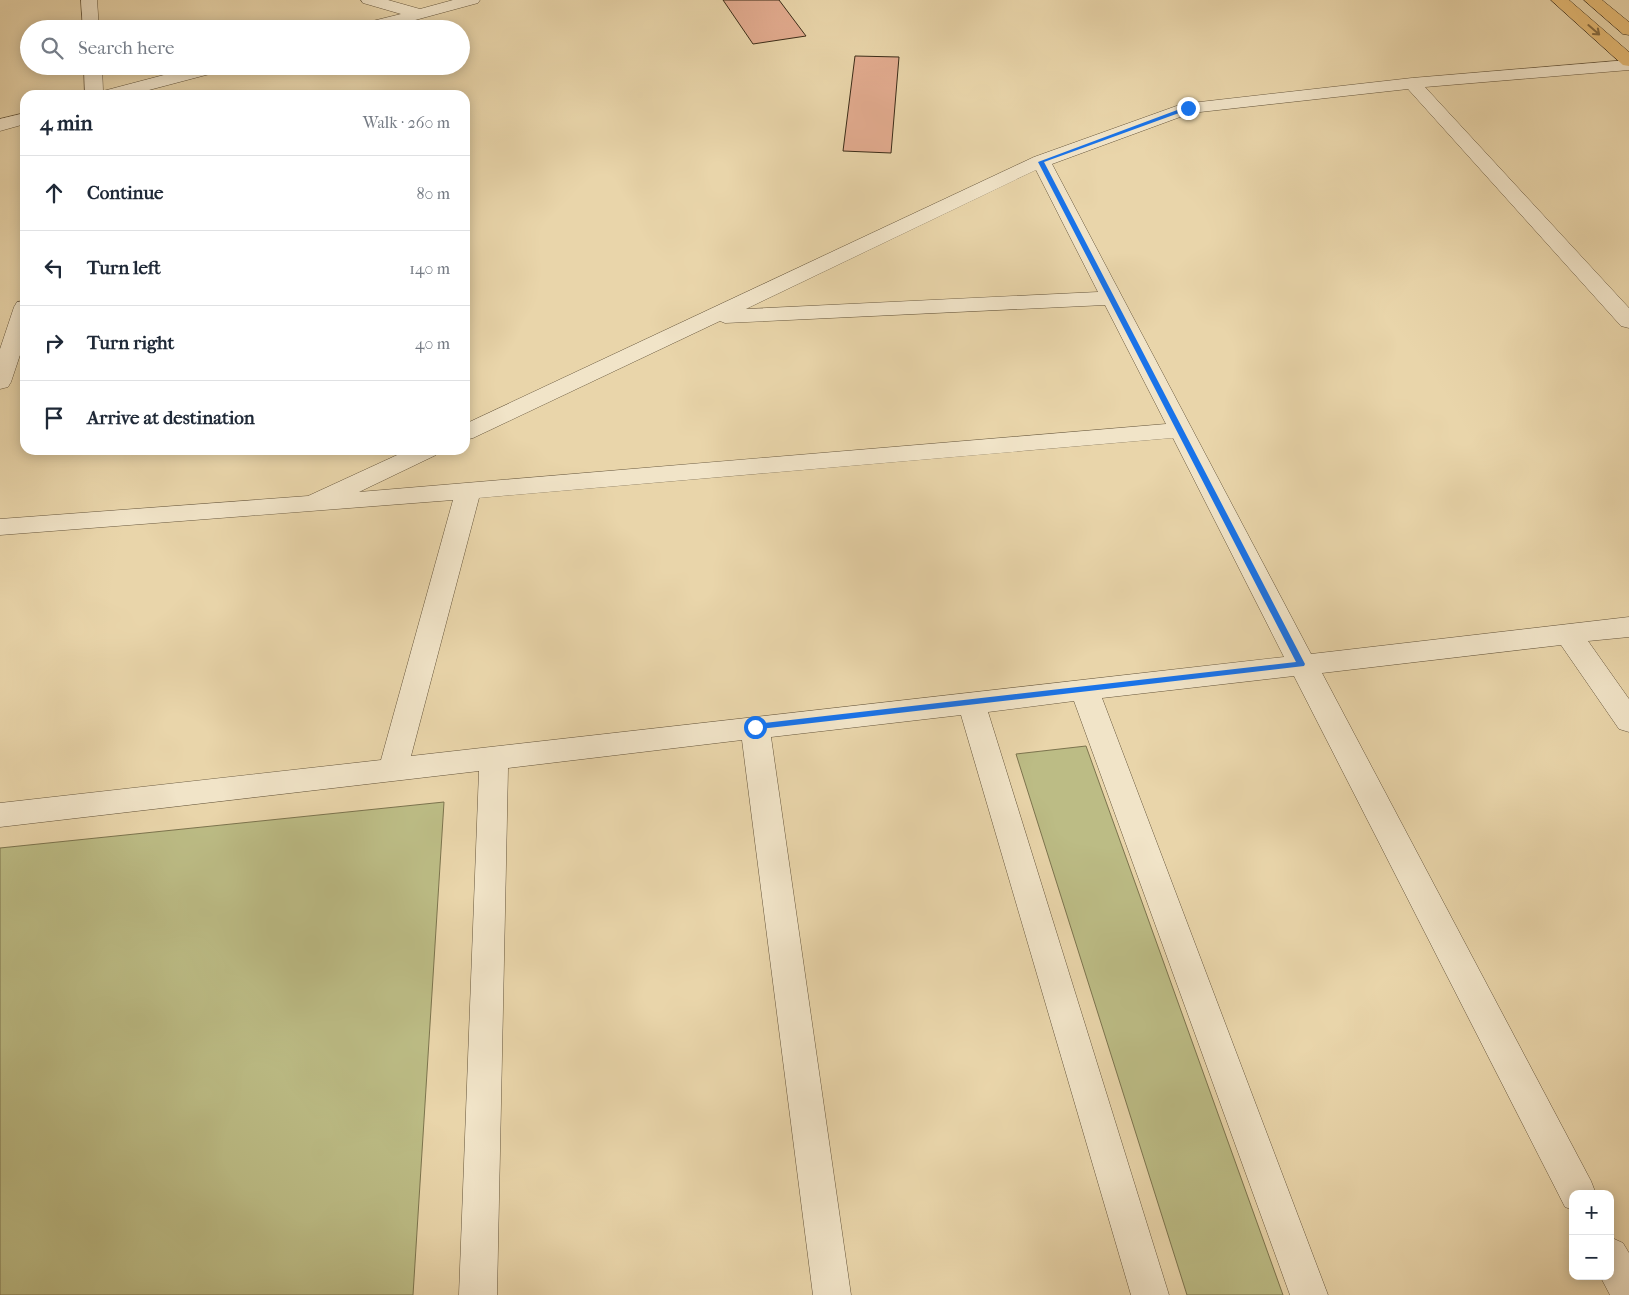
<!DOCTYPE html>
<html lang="en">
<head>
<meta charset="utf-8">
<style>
  :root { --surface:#fff; --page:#f2f2f3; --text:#1f2937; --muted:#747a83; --line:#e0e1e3 }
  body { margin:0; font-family:"IM FELL French Canon",serif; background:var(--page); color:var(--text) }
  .controls { position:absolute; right:15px; bottom:15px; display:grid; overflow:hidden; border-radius:10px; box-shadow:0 2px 12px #0003 }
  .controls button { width:45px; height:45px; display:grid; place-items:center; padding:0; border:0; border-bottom:1px solid var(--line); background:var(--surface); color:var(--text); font:25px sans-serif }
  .stop { position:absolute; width:15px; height:15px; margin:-11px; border:4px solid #1a73e8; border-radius:50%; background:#fff }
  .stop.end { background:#1a73e8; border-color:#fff; box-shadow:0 1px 5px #0008 }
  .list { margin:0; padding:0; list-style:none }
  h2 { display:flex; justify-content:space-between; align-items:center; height:65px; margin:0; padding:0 20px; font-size:21px }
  h2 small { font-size:16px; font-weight:400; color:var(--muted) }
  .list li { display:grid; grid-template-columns:32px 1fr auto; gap:15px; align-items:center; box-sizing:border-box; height:75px; padding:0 20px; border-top:1px solid var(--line) }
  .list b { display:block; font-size:19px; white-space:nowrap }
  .list em { font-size:16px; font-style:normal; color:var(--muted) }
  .icon { flex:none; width:28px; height:28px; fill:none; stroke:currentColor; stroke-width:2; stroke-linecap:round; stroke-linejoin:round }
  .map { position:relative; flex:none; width:1629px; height:1295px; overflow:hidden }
  .search { position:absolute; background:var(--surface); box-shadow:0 2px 12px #0003; left:20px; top:20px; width:450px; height:55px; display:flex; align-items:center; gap:12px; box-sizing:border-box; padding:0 18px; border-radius:28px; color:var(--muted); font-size:19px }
  .panel { position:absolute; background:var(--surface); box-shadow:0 2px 12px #0003; left:20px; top:90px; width:450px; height:365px; border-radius:15px }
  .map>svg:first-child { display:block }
  .green { fill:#bcbc85; stroke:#7c744e }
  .building { fill:#e2ab8f; stroke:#3b2c18 }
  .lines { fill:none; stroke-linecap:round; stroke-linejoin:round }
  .minor-casing { stroke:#66563c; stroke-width:1 }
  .major-casing { stroke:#3b2c18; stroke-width:1 }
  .minor { fill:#f1e4c8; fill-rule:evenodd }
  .major { fill:#e4ba75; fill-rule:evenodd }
  .oneway { stroke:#876c42 }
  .route { fill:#1a73e8 }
</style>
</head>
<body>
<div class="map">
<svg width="1629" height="1295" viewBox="0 0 1629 1295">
  <rect width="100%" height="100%" fill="#e9d5aa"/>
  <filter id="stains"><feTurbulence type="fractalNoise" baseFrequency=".004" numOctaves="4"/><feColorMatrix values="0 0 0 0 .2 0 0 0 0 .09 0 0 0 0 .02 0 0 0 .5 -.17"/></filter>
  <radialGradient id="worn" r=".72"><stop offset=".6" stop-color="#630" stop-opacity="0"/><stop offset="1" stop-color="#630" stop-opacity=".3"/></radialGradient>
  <!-- green -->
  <path class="green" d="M1086 746 1283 1295H1187L1016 754Z
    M444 802 413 1295H0V848Z"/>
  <!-- building -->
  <path class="building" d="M723 0H779L806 36 753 44Z
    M855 56 899 57 891 153 843 151Z"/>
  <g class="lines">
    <!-- minor casing -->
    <g class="minor-casing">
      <path id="minor" d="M81 0H97L99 29H83Z
        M361 0H388L420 9 453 0H480L478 3 382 29H354L356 25 401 14 363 3Z
        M1629 60V70L1425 87 1629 308V328L1621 326 1408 89 1191 113 1052 164 1311 654 1629 617V637L1588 641 1629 699V732L1619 729 1561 645 1322 673 1591 1181 1596 1194H1573V1210L1565 1207 1294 676 1102 698 1328 1295H1290L1074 701 988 712 1169 1295H1131L961 715 771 737 851 1295H813L742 740 508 768 497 1295H459L479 771 0 827V803L381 760 453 500 0 535V519L308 496 408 450H440L436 455 359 492 1166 424 1105 305 725 323 720 321 473 438 465 440V424L1034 157 1182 104 1412 78ZM1036 170 1098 292 746 309ZM1173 438 1284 657 411 756 479 498Z
        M84 66H102L103 91 198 66H227L225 70 130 95H85Z
        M25 113V124L0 131V119Z
        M25 301V340L11 382 8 387 0 389V349L14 307 17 302Z
        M1610 1237 1623 1243 1629 1253V1295H1610L1600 1276H1610Z"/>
    </g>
    <!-- major casing -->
    <g class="major-casing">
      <path id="major" d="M1551 0H1569L1629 52V66L1623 65Z
        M1584 0H1602L1629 22V35L1623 34Z"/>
    </g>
    <!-- minor -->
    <use href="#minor" class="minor"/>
    <!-- major -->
    <use href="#major" class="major"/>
  </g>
  <!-- one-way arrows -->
  <defs><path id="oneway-shaft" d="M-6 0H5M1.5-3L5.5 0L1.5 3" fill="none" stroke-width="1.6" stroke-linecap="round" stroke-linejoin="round" transform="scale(1.25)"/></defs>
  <use class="oneway" href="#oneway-shaft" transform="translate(1594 30) rotate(41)"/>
  <!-- route -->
  <path class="route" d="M1188 106 1190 109 1044 162 1305 664 1304 666 752 730V725L755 724 1296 662 1038 162Z"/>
  <rect width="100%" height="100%" filter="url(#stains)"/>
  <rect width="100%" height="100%" fill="url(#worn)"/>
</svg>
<div class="controls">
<button>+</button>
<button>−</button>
</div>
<div class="stop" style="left:755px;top:727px"></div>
<div class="stop end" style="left:1188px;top:108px"></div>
<div class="search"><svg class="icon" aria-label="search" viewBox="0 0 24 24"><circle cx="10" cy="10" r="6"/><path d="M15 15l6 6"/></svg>Search here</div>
<section class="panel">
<h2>4 min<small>Walk · 260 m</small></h2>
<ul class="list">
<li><svg class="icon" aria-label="ahead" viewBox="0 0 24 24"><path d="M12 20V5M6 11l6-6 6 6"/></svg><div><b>Continue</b></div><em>80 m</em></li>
<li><svg class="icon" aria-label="left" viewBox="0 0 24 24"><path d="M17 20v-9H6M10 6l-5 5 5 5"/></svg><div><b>Turn left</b></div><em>140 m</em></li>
<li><svg class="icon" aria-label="right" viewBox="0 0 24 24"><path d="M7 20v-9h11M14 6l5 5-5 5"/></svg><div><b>Turn right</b></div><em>40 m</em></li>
<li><svg class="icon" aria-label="arrive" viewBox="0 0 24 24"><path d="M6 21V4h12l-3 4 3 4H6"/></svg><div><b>Arrive at destination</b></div></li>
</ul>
</section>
</div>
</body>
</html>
